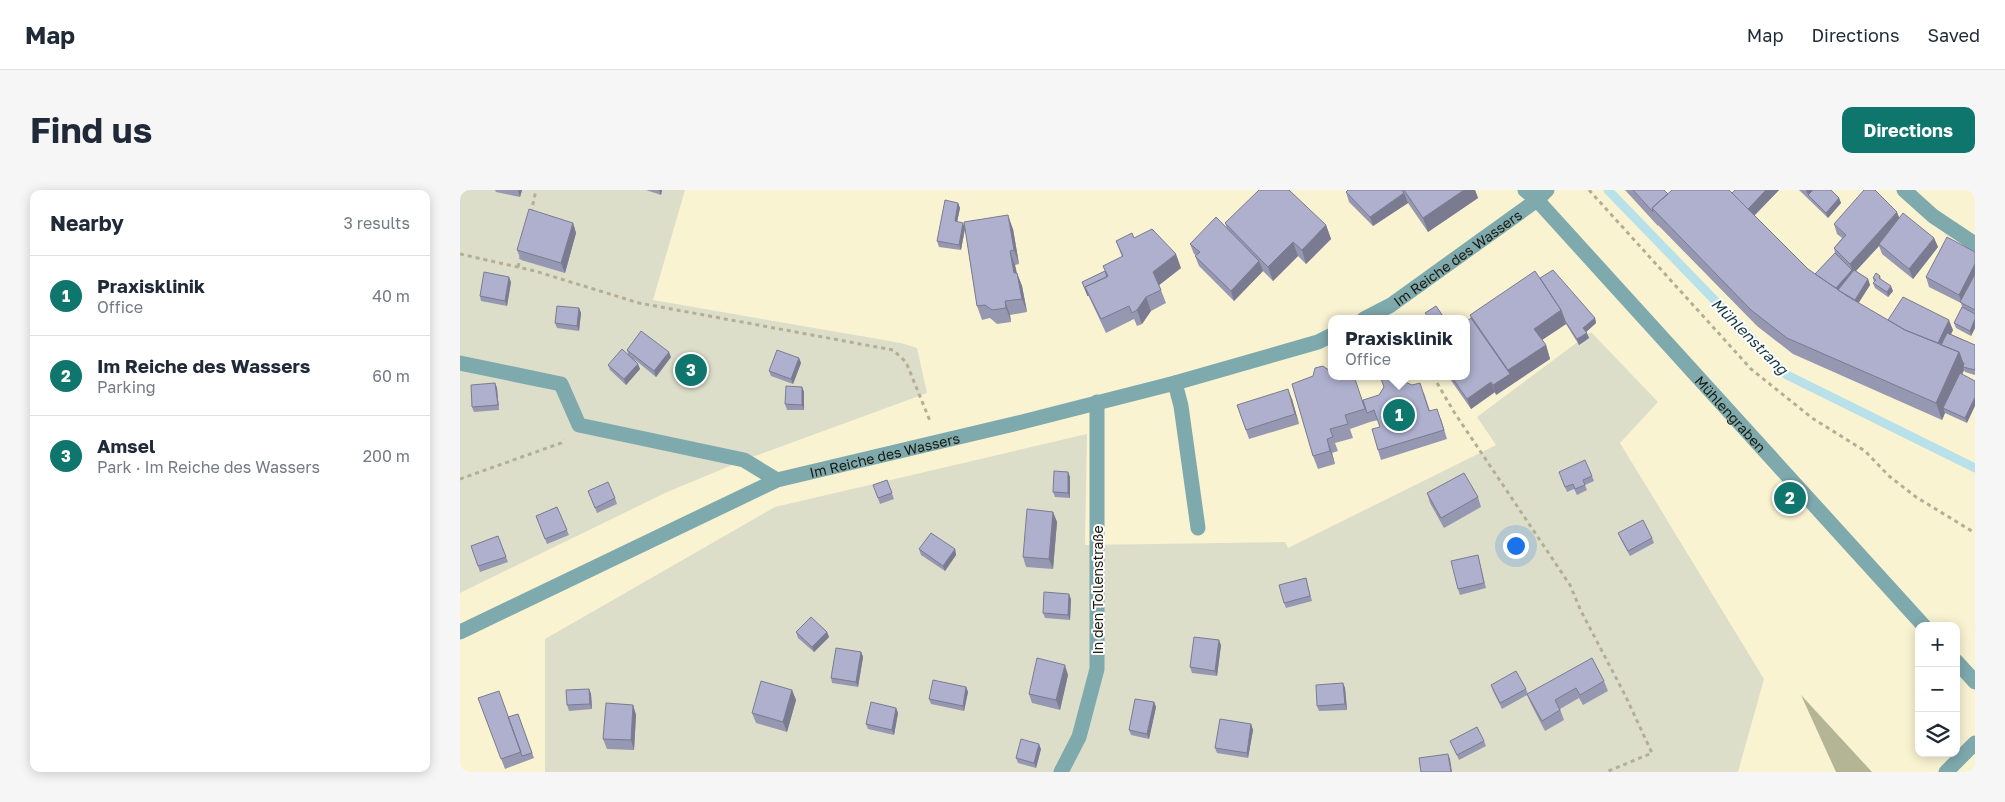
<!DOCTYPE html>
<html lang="en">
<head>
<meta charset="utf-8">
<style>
  :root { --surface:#fff; --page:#f6f6f7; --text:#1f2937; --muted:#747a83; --line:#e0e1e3; --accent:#0f766e }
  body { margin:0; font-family:"Golos Text",sans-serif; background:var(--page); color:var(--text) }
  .controls { position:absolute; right:15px; bottom:15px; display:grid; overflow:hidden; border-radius:10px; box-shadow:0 2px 12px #0003 }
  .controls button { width:45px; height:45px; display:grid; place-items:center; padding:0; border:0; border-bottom:1px solid var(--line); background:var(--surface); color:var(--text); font:25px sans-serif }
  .you { position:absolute; left:1055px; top:355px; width:18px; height:18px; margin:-12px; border:4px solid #fff; border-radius:50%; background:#1a73e8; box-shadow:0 0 0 8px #1a73e833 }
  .badge { display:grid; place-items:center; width:32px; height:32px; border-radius:50%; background:var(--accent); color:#fff; font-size:16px; font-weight:700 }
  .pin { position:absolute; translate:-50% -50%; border:2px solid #fff; box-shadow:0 1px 5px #0006 }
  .popup { position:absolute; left:868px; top:125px; width:142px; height:65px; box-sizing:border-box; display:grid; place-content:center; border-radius:10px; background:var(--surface); filter:drop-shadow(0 1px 4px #0005); font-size:16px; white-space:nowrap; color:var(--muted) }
  .popup b { font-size:19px; color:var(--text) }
  .popup::after { content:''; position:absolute; left:50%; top:100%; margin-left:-10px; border:10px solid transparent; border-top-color:var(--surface) }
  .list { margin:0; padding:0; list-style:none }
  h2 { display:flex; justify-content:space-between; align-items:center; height:65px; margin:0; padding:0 20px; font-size:21px }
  h2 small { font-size:16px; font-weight:400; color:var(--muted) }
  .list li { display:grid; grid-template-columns:32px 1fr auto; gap:15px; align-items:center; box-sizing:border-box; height:80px; padding:0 20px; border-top:1px solid var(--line) }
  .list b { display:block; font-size:19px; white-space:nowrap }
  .list p { margin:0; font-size:16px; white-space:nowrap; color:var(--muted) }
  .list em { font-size:16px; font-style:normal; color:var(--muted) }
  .icon { flex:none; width:28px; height:28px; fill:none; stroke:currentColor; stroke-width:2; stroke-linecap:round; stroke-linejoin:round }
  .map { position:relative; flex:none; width:1515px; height:582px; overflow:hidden; border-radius:10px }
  header { display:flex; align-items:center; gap:30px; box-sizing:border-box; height:70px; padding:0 25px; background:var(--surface); border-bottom:1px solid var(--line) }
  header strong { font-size:24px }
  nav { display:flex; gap:28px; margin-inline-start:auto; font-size:18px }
  .intro { display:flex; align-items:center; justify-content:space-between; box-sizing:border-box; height:120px; padding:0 30px }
  h1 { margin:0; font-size:35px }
  .button { padding:12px 22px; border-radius:10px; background:var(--accent); color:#fff; font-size:18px; font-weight:700 }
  main { display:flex; gap:30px; padding:0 30px }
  aside { flex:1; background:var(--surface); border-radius:10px; box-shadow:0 2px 12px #0003 }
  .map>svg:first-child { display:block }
  .green { fill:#dcdeca }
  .forest { fill:#b3b595 }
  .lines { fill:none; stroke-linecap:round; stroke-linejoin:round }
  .stream { stroke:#b9e1ea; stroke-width:9 }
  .path { stroke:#b4af94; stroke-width:3; stroke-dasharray:4 4; stroke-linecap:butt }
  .minor { stroke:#7ea9ad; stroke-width:15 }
  .wall { fill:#9697b1 }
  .shaded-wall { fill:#7a7b90 }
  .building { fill:#afb0ce; stroke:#7a7b90 }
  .labels { text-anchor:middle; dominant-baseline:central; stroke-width:4; stroke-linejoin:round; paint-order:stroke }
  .street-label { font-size:14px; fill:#1b190d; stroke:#fff }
  .water-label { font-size:15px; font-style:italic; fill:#123840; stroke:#fff }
</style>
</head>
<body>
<header>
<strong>Map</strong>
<nav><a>Map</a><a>Directions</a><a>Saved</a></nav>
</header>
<div class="intro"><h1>Find us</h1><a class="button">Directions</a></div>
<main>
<aside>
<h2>Nearby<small>3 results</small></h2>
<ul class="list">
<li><span class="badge">1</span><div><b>Praxisklinik</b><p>Office</p></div><em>40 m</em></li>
<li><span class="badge">2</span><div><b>Im Reiche des Wassers</b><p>Parking</p></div><em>60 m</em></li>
<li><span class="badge">3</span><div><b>Amsel</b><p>Park · Im Reiche des Wassers</p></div><em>200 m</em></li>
</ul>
</aside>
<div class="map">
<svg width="1515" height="582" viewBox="0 0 1515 582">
  <rect width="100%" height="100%" fill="#f9f3d2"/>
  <!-- green -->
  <path class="green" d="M0 0H225L193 110 441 153 457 158 467 203 284 270 205 303 0 403Z
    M1131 142 1198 212 1160 253 1304 489 1278 582H85V449L315 317 627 244 625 355 825 352 828 358 1036 255 1017 227Z"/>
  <!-- forest -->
  <path class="forest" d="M1341 505 1412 582H1376Z"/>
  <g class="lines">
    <!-- stream -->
    <path class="stream" d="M1148 0 1327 185 1515 278"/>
    <!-- path -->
    <path class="path" d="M1129 0 1291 179 1352 228 1405 261 1429 286 1456 307 1515 343
      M71 23 76 0
      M0 64 75 81 179 113 433 160 446 172 470 231
      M58 77 61 66
      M973 186 994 222 1110 395 1121 421 1165 505 1192 563 1146 582
      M0 289 101 253 104 249"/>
    <!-- minor -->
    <g class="minor">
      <path id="s1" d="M1065 0 1077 10 1464 436"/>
      <path d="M1444 0 1473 26 1515 54"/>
      <path id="s2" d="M904 129 931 115 1077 10 1087 0"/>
      <path d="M0 173 101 194 119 235 284 270 317 290"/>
      <path d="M715 193 721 216 738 338"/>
      <path id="s3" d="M0 442 317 290 562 232 715 193 858 152 872 145"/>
      <path d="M1496 471 1515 492"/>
      <path d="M601 582 619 547 637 479V212"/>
      <path d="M1486 582 1515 553"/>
    </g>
  </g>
  <!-- wall -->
  <path class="wall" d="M35 0H62L60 7 36 2Z
    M186 0H202L201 5Z
    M888 0H1015L1018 8 968 42 948 13 913 36 889 12 886 2Z
    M1165 0H1204L1208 4 1272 3 1275 0H1319L1294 26 1348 79 1355 84 1375 63 1374 58 1382 48 1377 44 1374 34 1439 28 1474 48 1478 57 1453 89 1422 64 1419 56 1396 81 1408 89 1410 95 1398 113 1428 130 1493 140 1491 144 1515 155V185L1505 182 1504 180 1502 184 1507 233 1485 223 1482 230 1333 164 1297 136 1198 35V36Z
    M1339 0H1372V1L1379 8 1381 13 1368 28Z
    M498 13 500 18 497 32 504 36 553 39 559 74 555 75 557 83 562 96 567 122 550 125 551 132 537 134 530 128 522 130 517 116 505 39 501 60 479 57 477 51Z
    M113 33 116 43 105 83 61 70 57 60Z
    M765 33 866 35 871 49 846 74 838 66 813 91 802 80 803 81 774 111 739 76 735 66 736 65 734 64 730 54 767 39Z
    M674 48 721 78 699 95 706 113 691 121 682 134 677 136 674 129 646 143 622 92 645 81 643 76 662 67 656 51Z
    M1515 62V138L1511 146 1496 138 1494 133 1502 117 1501 113 1469 97 1466 87Z
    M1420 86 1421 90 1433 101 1428 107 1415 98 1413 93 1414 92 1413 88Z
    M1080 88 1135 128 1136 133 1126 142 1129 148 1119 155 1106 134 1082 150 1086 155 1090 169 1036 205 1035 202 1011 219 988 186H1006L1011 128 1010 125Z
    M51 92 47 116 21 111 20 106Z
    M119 118 121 123 119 141 97 138 95 133Z
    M167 160 211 167 196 187 174 169 178 174 180 179 166 195 150 180 148 175 168 164Z
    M339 168 341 173 333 194 311 186 309 181Z
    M942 186 944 191 964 203 970 221 981 229 987 249 921 270 918 260 920 237 918 230 910 232 890 239 893 248 875 253 878 261 872 263 875 274 858 279 853 266 832 194 903 210 919 205 924 197Z
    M35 193 37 198 39 220 14 222 12 217Z
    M342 197 344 202V220H327L325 214Z
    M832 209 839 234 789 249 777 215Z
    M608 282 610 287V308L595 307 593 302Z
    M1132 286 1134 291 1125 295 1127 300 1117 305 1114 299 1107 302 1101 288Z
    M427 290 434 309 420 314 413 295Z
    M128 301 155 308 157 314 137 323Z
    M967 303 1018 307 1021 317 984 338 970 313Z
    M97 317 109 345 87 354 76 326Z
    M593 322 597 332 593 379 566 377 563 367Z
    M1158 343 1192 348 1194 353 1170 366 1160 348Z
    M38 346 48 372 20 382 11 356Z
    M459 359H495L496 365 485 381 461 365Z
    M1018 365 1026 398 1000 405 998 399Z
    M846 388 852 411 826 418 824 413Z
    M611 409 610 430 585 428 583 423Z
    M336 442H367L369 447 354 462 338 448Z
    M761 455 757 486 732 483 730 477Z
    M401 462 403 467 398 497 372 493 371 488Z
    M608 485 600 520 572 513 569 504Z
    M1144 491 1148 501 1123 515 1119 508 1100 519 1104 530 1085 541 1071 514 1067 505 1042 519 1033 501 1031 495 1066 499 1068 504Z
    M883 493 885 498 887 520 859 521 857 516Z
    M506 497 508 502 504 521 471 514 469 509Z
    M129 499 131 504 132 519 109 521 107 515Z
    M332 500 336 510 327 542 296 533 292 523Z
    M18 508 48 527 58 524 74 568 45 579Z
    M694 512 696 517 689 549 671 545 669 540Z
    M173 515 176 525 174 560 147 559 143 549Z
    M436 518 438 523 434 545 408 539 406 534Z
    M791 534 793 540 788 568 757 563 755 558Z
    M990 551H1024L1026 556 999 570Z
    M581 559 576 578 558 573 556 568Z"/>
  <!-- shaded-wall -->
  <path class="shaded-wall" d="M59 0H62L60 7 58 1Z
    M199 0H202L201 5Z
    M1004 0H1015L1018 8 968 42 963 28Z
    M1306 0H1319L1289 31 1286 21Z
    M1346 0H1359L1348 5Z
    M944 3 948 13 913 36 910 27Z
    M1379 8 1381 13 1368 28 1366 23Z
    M498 13 500 18 496 37 495 31Z
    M1437 22 1441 32 1394 83 1375 106 1371 103 1392 80 1390 74Z
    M548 25 553 39 559 74 554 60Z
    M113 33 116 43 105 83 101 73Z
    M503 33 505 38 501 60 499 55Z
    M866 35 871 49 846 74 842 60Z
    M1474 48 1478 57 1453 89 1449 79Z
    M833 52 838 66 813 91 808 77Z
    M550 61 555 75 559 97 554 83Z
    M716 64 721 78 698 96 693 82Z
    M799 71 803 81 774 111 771 101Z
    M1515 74V91L1502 113 1499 105Z
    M557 83 562 96 567 122 562 109Z
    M49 87 51 92 47 116 45 111Z
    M1408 89 1410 95 1393 122 1391 117Z
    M1431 96 1433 101 1428 107 1427 102Z
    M686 107 691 121 682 134 677 120Z
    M545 111 550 125 551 132 546 118Z
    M119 118 121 123 119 141 117 136Z
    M1101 120 1106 134 1079 152 1074 139Z
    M1135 128 1136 133 1125 143 1123 138Z
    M1515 129V138L1511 146 1510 141Z
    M1489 130 1493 140 1481 165 1475 159Z
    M1127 143 1129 148 1119 155 1117 149Z
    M1086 155 1090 169 1036 205 1033 195 1050 184 1048 180Z
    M209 162 211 167 196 187 194 181Z
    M1499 162 1505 177H1503L1504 180 1487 219 1483 218 1485 223 1482 230 1476 213Z
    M339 168 341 173 333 194 331 189Z
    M178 174 180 179 166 195 164 189Z
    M1031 192 1035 202 1011 219 1007 209Z
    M35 193 37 198 39 220 38 215Z
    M342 197 344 202V220L342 215Z
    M828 199 832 209 839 234 835 224Z
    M1515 207V216L1507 233 1505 228Z
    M867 249 872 263 875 274 870 261Z
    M608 282 610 287V308L608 303Z
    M593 322 597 332 593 379 589 369Z
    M495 359 496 365 485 381 483 376Z
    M609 404 611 409 610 430 608 425Z
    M367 442 369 447 354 462 352 457Z
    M759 450 761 455 757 486 755 481Z
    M401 462 403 467 398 497 396 492Z
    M605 475 608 485 600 520 596 510Z
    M883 493 885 498 887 520 885 514Z
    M506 497 508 502 504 521 503 516Z
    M129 499 131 504 132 519 130 514Z
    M332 500 336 510 327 542 323 532Z
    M694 512 696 517 689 549 687 544Z
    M173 515 176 525 174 560 171 550Z
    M436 518 438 523 434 545 432 540Z
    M791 534 793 540 788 568 787 563Z
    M579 554 581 559 576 578 574 573Z
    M988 564 990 569 992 582H991Z"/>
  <!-- building -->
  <path class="building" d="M799 0H829L866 35 842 60 833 52 808 77 765 33Z
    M888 0H942L944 3 910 27 886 2Z
    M944 0H1004L963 28Z
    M1173 0H1204L1208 4 1192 18 1193 22Z
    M1212 0H1269L1348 79 1387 106 1445 140 1499 162 1476 213 1327 148 1291 120 1192 18Z
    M1275 0H1306L1288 19 1272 3Z
    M1353 0H1371L1379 8 1366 23 1348 5Z
    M1404 0H1415L1437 22 1390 74 1374 58 1386 45 1374 34Z
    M485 10 498 13 495 31 503 33 499 55 477 51Z
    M69 19 113 33 101 73 57 60Z
    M1443 23 1474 48 1449 79 1419 54Z
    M548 25 554 60 550 61 554 83H557L562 109 545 111 546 118 532 120 525 115 517 116 504 32Z
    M756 27 799 71 771 101 735 66 740 62 730 54Z
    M692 39 716 64 693 82 701 100 686 107 677 120 672 123 669 116 641 129 625 97 648 86 643 76 663 66 656 51 672 43 674 48Z
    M1487 47 1515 62V74L1499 105 1466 87Z
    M1375 63 1392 80 1376 98 1355 84Z
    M1093 80 1135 128 1123 138 1127 143 1117 149 1105 131 1101 120 1080 88Z
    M1394 80 1408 89 1395 110 1378 100Z
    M645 81 647 87 625 97 628 106 622 92Z
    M1075 81 1101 120 1074 139 1086 155 1048 180 1010 125Z
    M24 82 49 87 45 111 20 106Z
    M1416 83 1420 86 1419 88 1431 96 1427 102 1413 93 1416 90 1413 88Z
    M1515 84V120L1500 112Z
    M1443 107 1489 130 1478 153 1445 140 1428 130Z
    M97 116 119 118 117 136 95 133Z
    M976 116 985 129H970L965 123Z
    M1502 117 1515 124V129L1510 141 1494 133Z
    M1011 128 1050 184 1033 195 1031 192 1007 209 991 186H1006V132Z
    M181 141 209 162 194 181 167 160Z
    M1487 143 1515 155V180L1503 177 1504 173H1503L1499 162 1481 155Z
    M162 159 178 174 164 189 148 175Z
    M317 160 339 168 331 189 309 181Z
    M863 176 870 181H872V186H894L905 219 885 225 888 234 870 239 873 247 867 249 870 261 853 266 832 194 853 186 855 178Z
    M1500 183 1515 191V207L1505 228 1483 218Z
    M920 186H942L943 191 952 195 960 193 969 221 977 219 984 240 918 260 912 239 920 237 914 220 907 223 903 210 919 205 924 197Z
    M35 193 38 215 12 217 11 195Z
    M326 196 342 197V215L325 214Z
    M828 199 835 224 786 240 777 215Z
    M1125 270 1132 286 1123 290 1125 295 1115 299 1113 294 1105 297 1099 282Z
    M594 281 608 282V303L593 302Z
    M1004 283 1018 307 981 328 967 303Z
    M427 290 432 303 418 308 413 295Z
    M148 292 155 308 135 318 128 301Z
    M97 317 107 340 85 349 76 326Z
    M567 319 593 322 589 369 563 367Z
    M1183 330 1192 348 1168 361 1158 343Z
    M471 343 495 359 483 376 459 359Z
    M38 346 46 367 18 376 11 356Z
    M1018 365 1024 393 998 399 991 371Z
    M846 388 850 406 824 413 819 395Z
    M584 402 609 404 608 425 583 423Z
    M351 427 367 442 352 457 336 442Z
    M734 447 759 450 755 481 730 477Z
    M376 458 401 462 396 492 371 488Z
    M577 468 605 475 596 510 569 504Z
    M1132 468 1144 491 1120 505 1116 498 1095 510 1100 520 1082 531 1067 504Z
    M1056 481 1066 499 1040 513 1031 495Z
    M473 490 506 497 503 516 469 509Z
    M301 491 332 500 323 532 292 523Z
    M883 493 885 514 857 516 856 495Z
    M129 499 130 514 107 515 106 500Z
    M39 501 61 562 41 569 18 508Z
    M675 509 694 512 687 544 669 540Z
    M411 512 436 518 432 540 406 534Z
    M146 513 173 515 171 550 143 549Z
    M58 524 72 563 62 566 48 527Z
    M760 529 791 534 787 563 755 558Z
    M1017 537 1024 551 997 565 990 551Z
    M561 549 579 554 574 573 556 568Z
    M988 564 991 582H961L959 568Z"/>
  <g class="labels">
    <!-- street labels -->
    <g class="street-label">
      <text stroke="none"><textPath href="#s2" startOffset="112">Im Reiche des Wassers</textPath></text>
      <text stroke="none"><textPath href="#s1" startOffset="304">Mühlengraben</textPath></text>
      <text stroke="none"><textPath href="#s3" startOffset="462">Im Reiche des Wassers</textPath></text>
      <text transform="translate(637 400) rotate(-90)">In den Tollenstraße</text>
    </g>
    <!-- water labels -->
    <g class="water-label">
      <text transform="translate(1290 146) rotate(45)">Mühlenstrang</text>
    </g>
  </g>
</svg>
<div class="controls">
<button>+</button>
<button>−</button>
<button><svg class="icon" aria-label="layers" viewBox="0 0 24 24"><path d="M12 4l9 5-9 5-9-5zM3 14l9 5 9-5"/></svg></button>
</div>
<div class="you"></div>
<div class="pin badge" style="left:939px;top:225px">1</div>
<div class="popup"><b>Praxisklinik</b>Office</div>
<div class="pin badge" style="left:1330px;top:308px">2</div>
<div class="pin badge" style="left:231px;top:180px">3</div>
</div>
</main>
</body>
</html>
